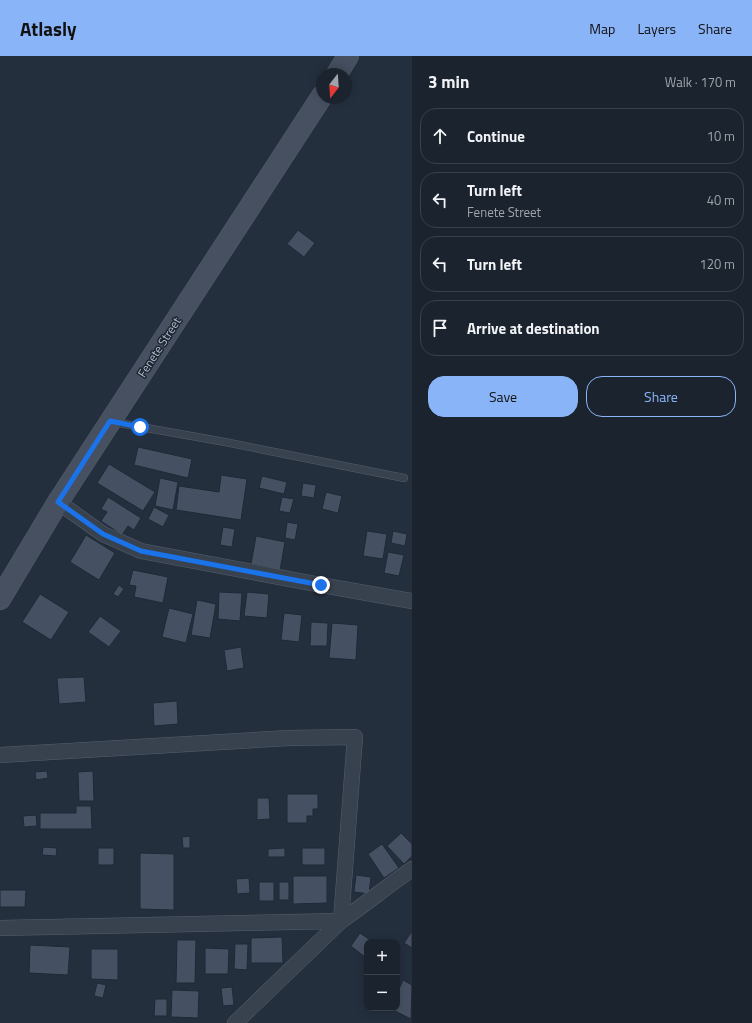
<!DOCTYPE html>
<html lang="en">
<head>
<meta charset="utf-8">
<style>
  :root { --surface:#1b232e; --page:#242b36; --text:#f1f3f6; --muted:#a0a4aa; --line:#39404a; --accent:#8ab4f8 }
  body { margin:0; font-family:"Titillium Web",sans-serif; background:var(--page); color:var(--text) }
  .controls { position:absolute; right:12px; bottom:12px; display:grid; overflow:hidden; border-radius:8px; box-shadow:0 2px 10px #0003 }
  .controls button { width:36px; height:36px; display:grid; place-items:center; padding:0; border:0; border-bottom:1px solid var(--line); background:var(--surface); color:var(--text); font:20px sans-serif }
  .compass { position:absolute; left:316px; top:12px; width:36px; height:36px; border-radius:50%; background:var(--surface); box-shadow:0 2px 10px #0003; rotate:197deg }
  .stop { position:absolute; width:12px; height:12px; margin:-9px; border:3px solid #1a73e8; border-radius:50%; background:#fff }
  .stop.end { background:#1a73e8; border-color:#fff; box-shadow:0 1px 4px #0008 }
  .list { margin:0; padding:0; list-style:none }
  h2 { display:flex; justify-content:space-between; align-items:center; height:52px; margin:0; padding:0 16px; font-size:17px }
  h2 small { font-size:13px; font-weight:400; color:var(--muted) }
  .list li { display:grid; grid-template-columns:26px 1fr auto; gap:12px; align-items:center; box-sizing:border-box; height:56px; margin:0 8px 8px; padding:0 8px; border:1px solid var(--line); border-radius:16px }
  .list b { display:block; font-size:15px; white-space:nowrap }
  .list p { margin:0; font-size:13px; white-space:nowrap; color:var(--muted) }
  .list em { font-size:13px; font-style:normal; color:var(--muted) }
  .actions { display:flex; gap:8px; padding:12px 16px }
  .actions a { flex:1; padding:9px 0; border:1px solid var(--accent); border-radius:16px; text-align:center; font-size:14px; color:var(--accent) }
  .actions .main { background:var(--accent); color:#111 }
  .icon { flex:none; width:22px; height:22px; fill:none; stroke:currentColor; stroke-width:2; stroke-linecap:round; stroke-linejoin:round }
  .map { position:relative; flex:none; width:412px; height:967px; overflow:hidden }
  header { display:flex; align-items:center; gap:24px; box-sizing:border-box; height:56px; padding:0 20px; background:var(--accent); color:#111 }
  header strong { font-size:19px }
  nav { display:flex; gap:22px; margin-inline-start:auto; font-size:14px }
  main { display:flex }
  aside { flex:1; background:var(--surface) }
  .map>svg:first-child { display:block }
  .building { fill:#455162; stroke:#1f2835 }
  .lines { fill:none; stroke-linecap:round; stroke-linejoin:round }
  .service-casing { stroke:#565f6c; stroke-width:8 }
  .minor-casing { stroke:#565f6c; stroke-width:16 }
  .secondary-casing { stroke:#565f6c; stroke-width:22 }
  .service { stroke:#38414e; stroke-width:7 }
  .minor { stroke:#38414e; stroke-width:15 }
  .secondary { stroke:#465061; stroke-width:21 }
  .route { stroke:#1a73e8; stroke-width:5 }
  .labels { text-anchor:middle; dominant-baseline:central; stroke-width:3; stroke-linejoin:round; paint-order:stroke }
  .street-label { font-size:12px; fill:#b4bcc9; stroke:#1d2633 }
</style>
</head>
<body>
<header>
<strong>Atlasly</strong>
<nav><a>Map</a><a>Layers</a><a>Share</a></nav>
</header>
<main>
<div class="map">
<svg width="412" height="967" viewBox="0 0 412 967">
  <rect width="100%" height="100%" fill="#242f3e"/>
  <!-- building -->
  <path class="building" d="M298 174 315 187 304 201 287 188Z
    M138 391 192 403 188 422 134 409Z
    M109 408 155 436 143 455 97 427Z
    M221 419 247 423 241 464 176 454 179 430 219 436Z
    M262 420 287 426 284 438 259 432Z
    M160 422 178 426 173 454 155 450Z
    M303 427 316 429 314 442 301 440Z
    M326 436 342 440 338 457 322 453Z
    M108 441 141 462 134 474 128 470 122 479 101 465 107 456 101 453Z
    M282 441 294 443 290 457 279 455Z
    M154 451 169 459 163 471 148 463Z
    M287 466 298 468 295 484 285 482Z
    M223 471 235 473 232 491 220 489Z
    M367 475 387 478 383 503 363 500Z
    M393 475 407 478 405 490 391 487Z
    M86 479 115 497 99 524 70 506Z
    M256 480 285 486 280 514 251 508Z
    M388 496 404 499 399 520 384 517Z
    M133 514 168 521 163 547 134 541 136 530 129 529Z
    M119 529 124 533 118 541 113 538Z
    M219 536 242 537 240 565 218 563Z
    M247 536 269 538 267 562 244 560Z
    M40 538 69 556 51 584 22 566Z
    M197 544 216 548 210 582 191 579Z
    M169 552 193 558 186 587 162 581Z
    M284 557 302 559 299 586 281 584Z
    M100 560 121 575 109 591 88 576Z
    M311 566 328 567 327 590H310Z
    M332 567 358 569 356 604 329 602Z
    M241 591 244 612 227 615 224 594Z
    M84 621 86 646 59 648 57 622Z
    M177 645 178 668 154 670 153 647Z
    M47 715 48 722 36 724 35 716Z
    M93 715 94 745H79L78 716Z
    M287 738H318V753H313V760H307V767H287Z
    M257 742H269L270 763 257 764Z
    M76 750H91L92 773H40V757H76Z
    M36 759 37 770 24 771 23 760Z
    M401 777 412 788V800L404 808 387 790Z
    M190 780V792H183L182 781Z
    M382 788 399 812 384 822 368 798Z
    M43 791 57 792 56 800 42 799Z
    M98 792H114V809H98Z
    M285 792V801H268V793Z
    M302 792H325V809H302Z
    M140 797 174 798V854L140 853Z
    M356 819 371 821 369 838 354 836Z
    M293 820H327V847L293 848Z
    M249 822 250 837 237 838 236 823Z
    M259 826H274V845H259Z
    M279 826H289V844H279Z
    M0 834H26L25 851H0Z
    M412 875V892L404 887Z
    M360 877 373 886H367L366 902 351 890Z
    M282 881 283 907H251V882Z
    M177 884H196L195 927H176Z
    M235 888H248L247 914 234 913Z
    M30 889 70 891 68 919 29 917Z
    M205 892 229 893 228 918H205Z
    M91 893H118V924L91 923Z
    M403 924 412 929 411 963 389 952H397V937Z
    M97 927 106 929 103 942 94 940Z
    M232 931 234 949 223 950 221 932Z
    M172 934 199 935 198 962 171 961Z
    M155 943H167V960H154Z"/>
  <g class="lines">
    <!-- service casing -->
    <g class="service-casing">
      <path id="service" d="M113 366 225 386 404 422"/>
    </g>
    <!-- minor casing -->
    <g class="minor-casing">
      <path id="minor" d="M58 446 103 478 141 495 321 529 412 545
        M0 699 289 682 355 681 341 865
        M0 872 341 865
        M235 967 341 865C365 848 388 830 412 813"/>
    </g>
    <!-- secondary casing -->
    <g class="secondary-casing">
      <path id="secondary" d="M337 18 348 0
        M0 543 58 446 322 40"/>
    </g>
    <!-- service -->
    <use href="#service" class="service"/>
    <!-- minor -->
    <use href="#minor" class="minor"/>
    <!-- secondary -->
    <use href="#secondary" class="secondary"/>
  </g>
  <g class="lines">
    <!-- route -->
    <path class="route" d="M140 371 110 365 58 446 103 478 141 495 321 529"/>
  </g>
  <g class="labels">
    <!-- street labels -->
    <g class="street-label">
      <text transform="translate(159 291) rotate(-57)">Fenete Street</text>
    </g>
  </g>
</svg>
<div class="controls">
<button>+</button>
<button>−</button>
</div>
<svg class="compass" viewBox="-18 -18 36 36"><path d="M0-13l5 13h-10z" fill="#e53935"/><path d="M0 13l5-13h-10z" fill="#a0a4aa"/></svg>
<div class="stop" style="left:140px;top:371px"></div>
<div class="stop end" style="left:321px;top:529px"></div>
</div>
<aside>
<h2>3 min<small>Walk · 170 m</small></h2>
<ul class="list">
<li><svg class="icon" aria-label="ahead" viewBox="0 0 24 24"><path d="M12 20V5M6 11l6-6 6 6"/></svg><div><b>Continue</b></div><em>10 m</em></li>
<li><svg class="icon" aria-label="left" viewBox="0 0 24 24"><path d="M17 20v-9H6M10 6l-5 5 5 5"/></svg><div><b>Turn left</b><p>Fenete Street</p></div><em>40 m</em></li>
<li><svg class="icon" aria-label="left" viewBox="0 0 24 24"><path d="M17 20v-9H6M10 6l-5 5 5 5"/></svg><div><b>Turn left</b></div><em>120 m</em></li>
<li><svg class="icon" aria-label="arrive" viewBox="0 0 24 24"><path d="M6 21V4h12l-3 4 3 4H6"/></svg><div><b>Arrive at destination</b></div></li>
</ul>
<div class="actions"><a class="main">Save</a><a>Share</a></div>
</aside>
</main>
</body>
</html>
